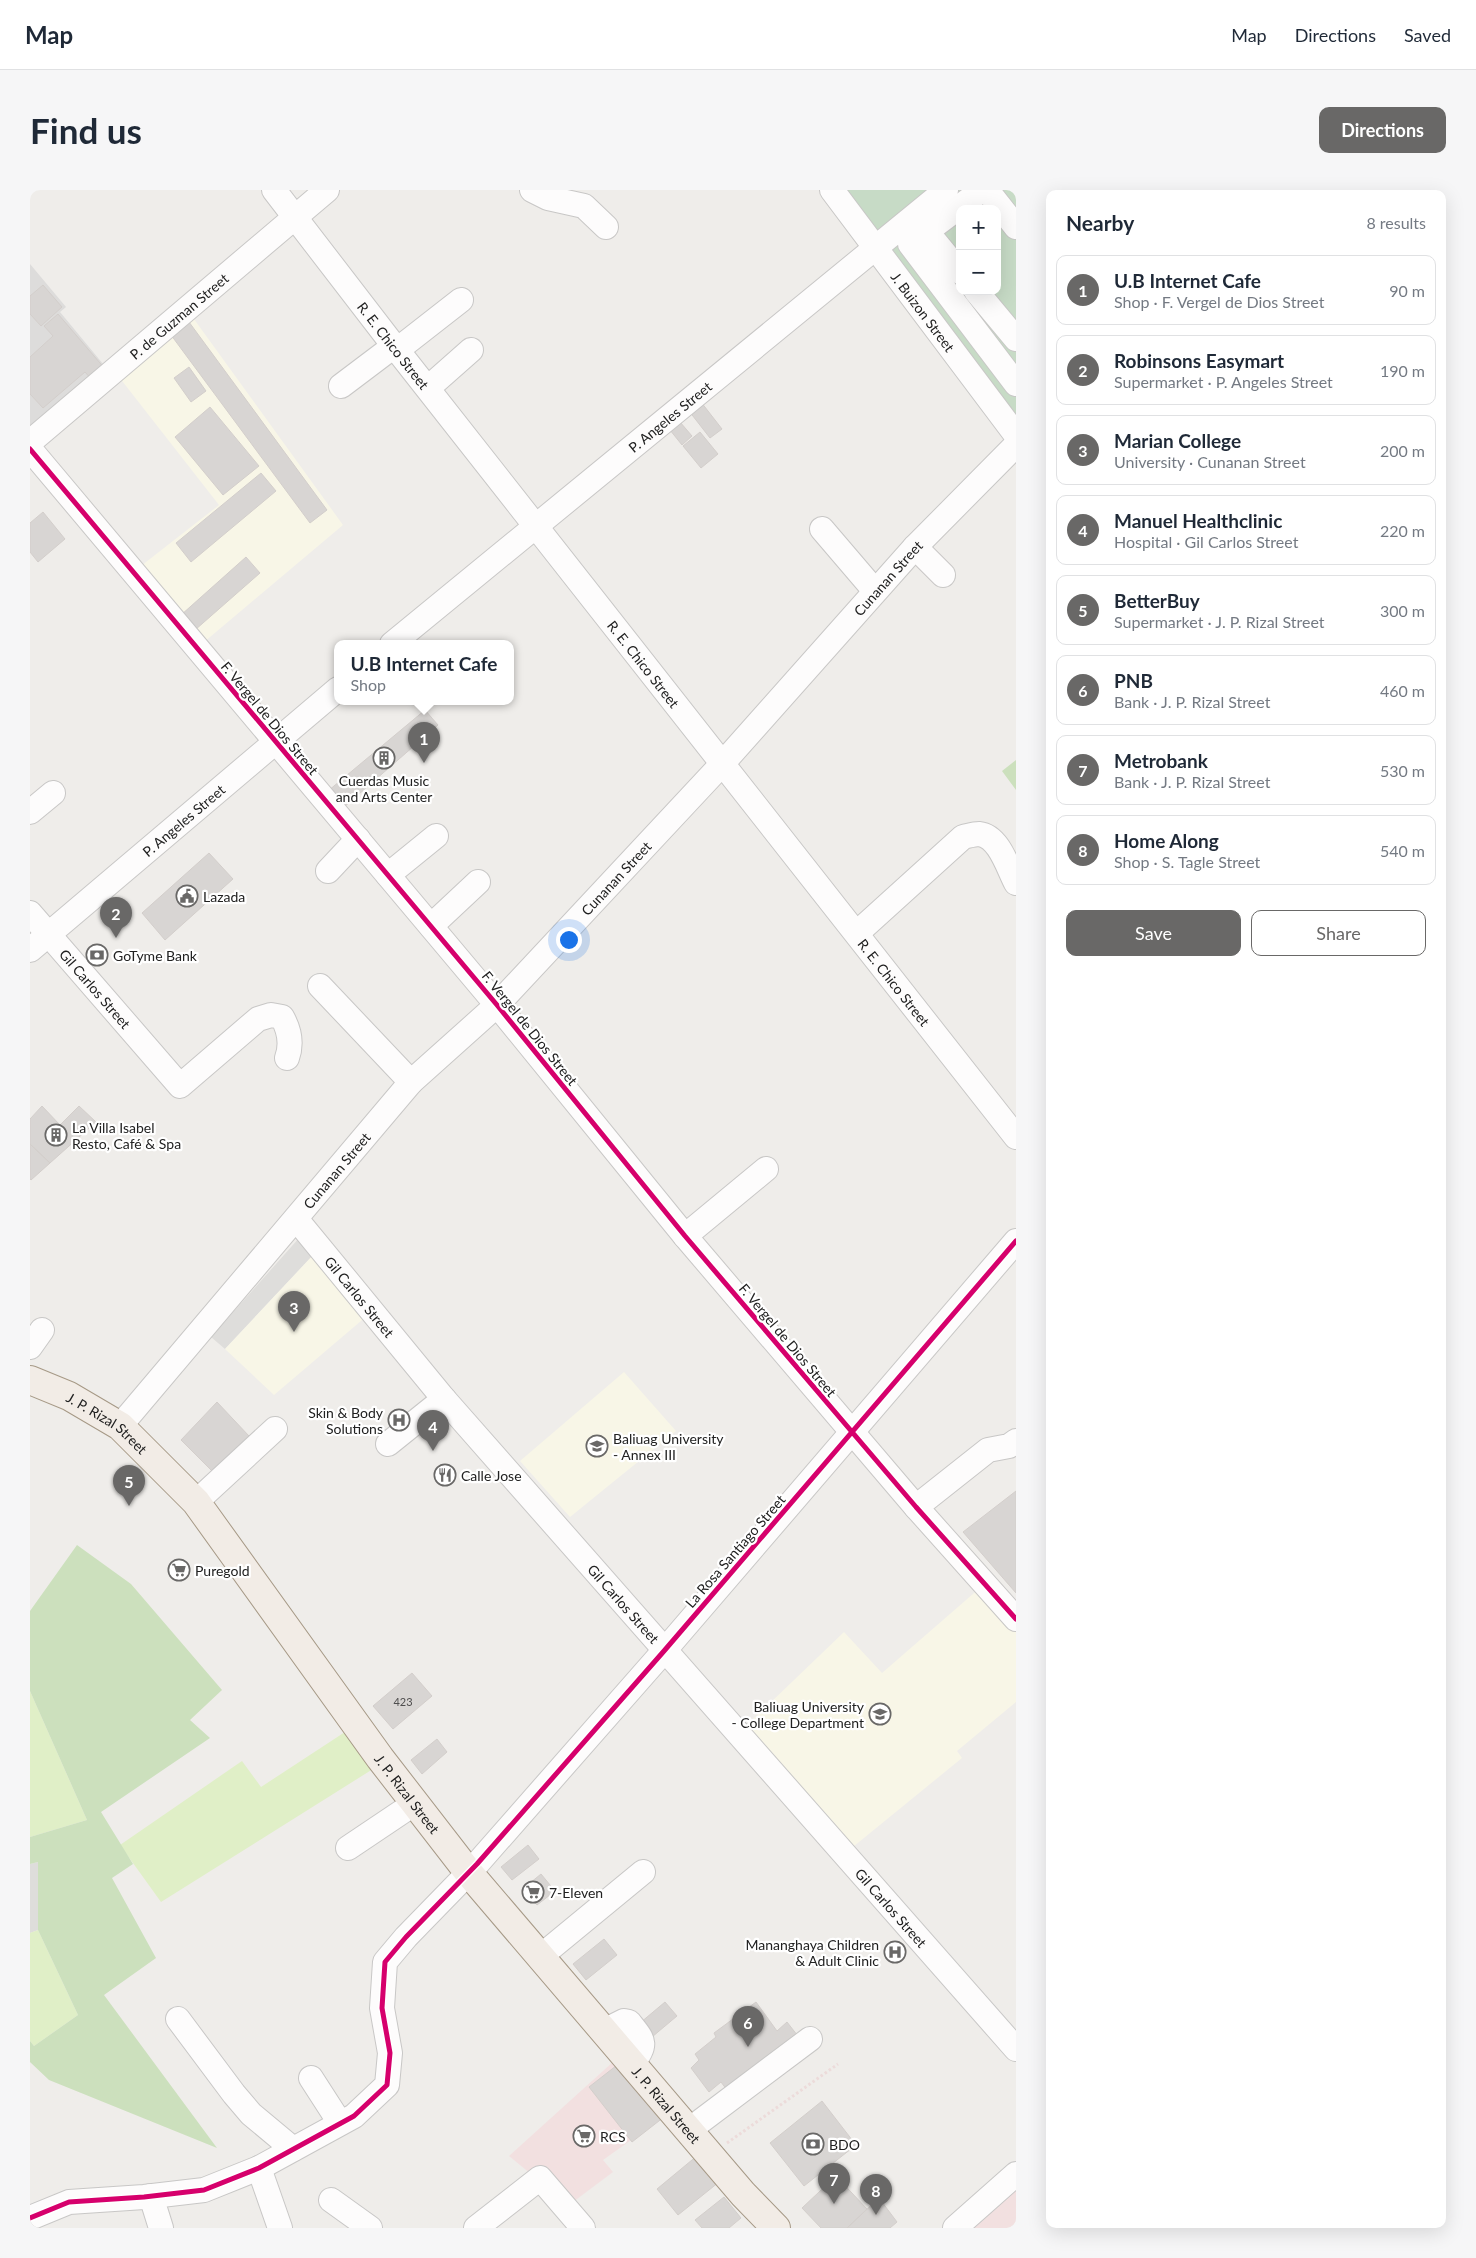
<!DOCTYPE html>
<html lang="en">
<head>
<meta charset="utf-8">
<style>
  :root { --surface:#fff; --page:#f6f6f7; --text:#1f2937; --muted:#747a83; --line:#e0e1e3; --accent:#696867 }
  body { margin:0; font-family:Lato,sans-serif; background:var(--page); color:var(--text) }
  .controls { position:absolute; right:15px; top:15px; display:grid; overflow:hidden; border-radius:10px; box-shadow:0 5px 20px #0002 }
  .controls button { width:45px; height:45px; display:grid; place-items:center; padding:0; border:0; border-bottom:1px solid var(--line); background:var(--surface); color:var(--text); font:25px sans-serif }
  .you { position:absolute; left:538px; top:749px; width:18px; height:18px; margin:-12px; border:4px solid #fff; border-radius:50%; background:#1a73e8; box-shadow:0 0 0 8px #1a73e833 }
  .badge { display:grid; place-items:center; width:32px; height:32px; border-radius:50%; background:var(--accent); color:#fff; font-size:16px; font-weight:700 }
  .pin { position:absolute; translate:-50% -41px; filter:drop-shadow(0 1px 2px #0008) }
  .pin::after { content:''; position:absolute; top:26px; width:18px; height:15px; background:inherit; clip-path:polygon(0 0,100% 0,50% 100%) }
  .popup { position:absolute; left:304px; top:450px; width:180px; height:65px; box-sizing:border-box; display:grid; place-content:center; border-radius:10px; background:var(--surface); filter:drop-shadow(0 1px 4px #0005); font-size:16px; white-space:nowrap; color:var(--muted) }
  .popup b { font-size:19px; color:var(--text) }
  .popup::after { content:''; position:absolute; left:50%; top:100%; margin-left:-10px; border:10px solid transparent; border-top-color:var(--surface) }
  .list { margin:0; padding:0; list-style:none }
  h2 { display:flex; justify-content:space-between; align-items:center; height:65px; margin:0; padding:0 20px; font-size:21px }
  h2 small { font-size:16px; font-weight:400; color:var(--muted) }
  .list li { display:grid; grid-template-columns:32px 1fr auto; gap:15px; align-items:center; box-sizing:border-box; height:70px; margin:0 10px 10px; padding:0 10px; border:1px solid var(--line); border-radius:10px }
  .list b { display:block; font-size:19px; white-space:nowrap }
  .list p { margin:0; font-size:16px; white-space:nowrap; color:var(--muted) }
  .list em { font-size:16px; font-style:normal; color:var(--muted) }
  .actions { display:flex; gap:10px; padding:15px 20px }
  .actions a { flex:1; padding:11px 0; border:1px solid var(--accent); border-radius:10px; text-align:center; font-size:18px; color:var(--accent) }
  .actions .main { background:var(--accent); color:#fff }
  .map { position:relative; flex:none; width:986px; height:2038px; overflow:hidden; border-radius:10px }
  header { display:flex; align-items:center; gap:30px; box-sizing:border-box; height:70px; padding:0 25px; background:var(--surface); border-bottom:1px solid var(--line) }
  header strong { font-size:24px }
  nav { display:flex; gap:28px; margin-inline-start:auto; font-size:18px }
  .intro { display:flex; align-items:center; justify-content:space-between; box-sizing:border-box; height:120px; padding:0 30px }
  h1 { margin:0; font-size:35px }
  .button { padding:12px 22px; border-radius:10px; background:var(--accent); color:#fff; font-size:18px; font-weight:700 }
  main { display:flex; gap:30px; padding:0 30px }
  aside { flex:1; background:var(--surface); border-radius:10px; box-shadow:0 5px 20px #0002 }
  .map>svg:first-child { display:block }
  .residential { fill:#dedddb }
  .commercial { fill:#f2e0e0 }
  .education { fill:#f8f6e7 }
  .religious { fill:#dddcdb }
  .grass { fill:#e0efc7 }
  .forest { fill:#cce0bd }
  .cemetery { fill:#c7dbc6; fill-rule:evenodd }
  .building { fill:#d8d5d3; stroke:#d3cecb }
  .lines { fill:none; stroke-linecap:round; stroke-linejoin:round }
  .minor-casing { stroke:#c8c7c6; stroke-width:26 }
  .major-casing { stroke:#a69986; stroke-width:30 }
  .path { stroke:#ecdbda; stroke-width:3; stroke-dasharray:2.5 2.5; stroke-linecap:butt }
  .minor { stroke:#fdfcfc; stroke-width:24 }
  .major { stroke:#f2ece6; stroke-width:28 }
  .cycleway-casing { stroke:#fff; stroke-width:8 }
  .cycleway { stroke:#d6006c; stroke-width:5 }
  .labels { text-anchor:middle; dominant-baseline:central; stroke-width:4.5; stroke-linejoin:round; paint-order:stroke }
  .number-label { font-size:11px; fill:#4f4e4e }
  .street-label { font-size:14px; fill:#212121; stroke:#fff }
  .poi-label { font-size:14px; fill:#212121; stroke:#fff; text-anchor:start }
</style>
</head>
<body>
<header>
<strong>Map</strong>
<nav><a>Map</a><a>Directions</a><a>Saved</a></nav>
</header>
<div class="intro"><h1>Find us</h1><a class="button">Directions</a></div>
<main>
<div class="map">
<svg width="986" height="2038" viewBox="0 0 986 2038">
  <rect width="100%" height="100%" fill="#efedea"/>
  <!-- residential -->
  <path class="residential" d="M270 1047 285 1063 195 1159 181 1147Z
    M8 1672V1740L0 1743V1674Z"/>
  <!-- commercial -->
  <path class="commercial" d="M584 1871 635 1926 573 1970 583 1982 539 2015 479 1966Z
    M986 1991V2038H931Z"/>
  <!-- education -->
  <path class="education" d="M161 125 313 335 167 458 102 383 189 315 89 187Z
    M285 1063 338 1125 244 1205 195 1159Z
    M594 1182 646 1241 540 1327 490 1271Z
    M951 1397 986 1438V1512L927 1561 932 1568 818 1661 716 1536 814 1442 852 1483Z"/>
  <!-- religious -->
  <path class="religious" d="M0 74 36 117 30 122 78 180 0 246Z"/>
  <!-- grass -->
  <path class="grass" d="M0 1501 57 1630 0 1647Z
    M315 1542 343 1579 131 1712 90 1655 212 1571 231 1597Z
    M8 1740 48 1825 4 1856 0 1851V1743Z"/>
  <!-- forest -->
  <path class="forest" d="M986 570V600L972 581Z
    M47 1355 101 1394 192 1500 160 1530 180 1548 71 1622 103 1674 82 1688 126 1768 74 1805 187 1958 19 1890 0 1872V1851L4 1856 48 1825 8 1740V1672L0 1674V1647L57 1630 0 1501V1421Z"/>
  <!-- cemetery -->
  <path class="cemetery" d="M813 0H900L845 45Z
    M927 0H986V236L856 58ZM930 19H967V101H930Z"/>
  <!-- building -->
  <path class="building" d="M13 95 32 117 11 136 0 124V106Z
    M28 124 76 180 63 191 55 182 13 218 0 204V167L23 146 14 136Z
    M159 132 297 320 280 333 141 145Z
    M159 177 176 201 161 212 144 188Z
    M671 212 692 239 680 248 659 221Z
    M180 217 229 276 193 305 145 247Z
    M650 232 662 246 652 255 640 240Z
    M670 242 688 264 671 278 653 256Z
    M231 283 246 301 161 372 146 353Z
    M13 322 35 349 8 372 0 362V333Z
    M216 367 230 383 165 440 151 425Z
    M395 520 408 535 313 618 298 601Z
    M179 663 203 689 135 750 112 723Z
    M12 916 30 935 49 916 66 932 20 973 0 954V929Z
    M0 954 20 973 1 990 0 989Z
    M187 1212 219 1246 185 1284 151 1250Z
    M986 1301V1403L933 1342Z
    M382 1483 402 1506 363 1539 343 1516Z
    M407 1549 417 1562 392 1584 381 1570Z
    M498 1655 509 1669 482 1690 471 1677Z
    M511 1684 525 1701 507 1715 494 1698Z
    M574 1749 587 1765 556 1790 543 1774Z
    M635 1812 647 1826 622 1847 610 1833Z
    M726 1812 747 1841 757 1832 771 1850 697 1900 691 1892 679 1902 661 1878 669 1870 665 1864 686 1847 684 1843Z
    M591 1872 634 1927 602 1952 559 1897Z
    M792 1911 826 1955 774 1996 740 1953Z
    M668 1965 689 1992 648 2025 627 1999Z
    M806 1986 837 2019 817 2038H791L772 2018Z
    M694 2007 711 2028 699 2038H672L665 2030Z
    M849 2008 867 2032 860 2038H817Z"/>
  <g class="lines">
    <!-- minor casing -->
    <g class="minor-casing">
      <g id="minor">
        <path id="s1" d="M244 0 364 156 986 947"/>
        <path d="M502 0 518 8 554 16 576 37"/>
        <path id="s2" d="M802 0 986 245"/>
        <path d="M952 0 880 54 986 194"/>
        <path d="M957 0 986 37"/>
        <path d="M897 42 930 82"/>
        <path d="M946 101 986 149"/>
        <path d="M367 160 431 110"/>
        <path d="M311 196 364 156"/>
        <path d="M398 198 441 160"/>
        <path id="s3" d="M0 252 297 0"/>
        <path d="M0 259 467 815 655 1046 886 1317 986 1429"/>
        <path d="M792 339 845 401"/>
        <path d="M885 357 913 385"/>
        <path id="s4" d="M362 454 916 0"/>
        <path d="M0 622 23 603"/>
        <path d="M298 681 328 649"/>
        <path d="M358 685 406 646"/>
        <path id="s5" d="M0 723 150 896 228 829 241 825 252 827C260 841 262 854 257 868"/>
        <path d="M401 736 448 692"/>
        <path d="M827 743 933 647C938 646 944 644 949 644 969 646 978 678 986 693"/>
        <path id="s6" d="M0 760 308 499"/>
        <path d="M290 796 381 892"/>
        <path id="s7" d="M267 1030 414 1209 986 1859"/>
        <path d="M655 1046 736 979"/>
        <path d="M0 1157 12 1140"/>
        <path id="s8" d="M90 1236 381 892 467 815 693 573 885 357 986 255"/>
        <path d="M358 1254 414 1209"/>
        <path d="M166 1312 245 1239"/>
        <path d="M886 1317 958 1260 979 1256 986 1251"/>
        <path d="M318 1658 385 1613"/>
        <path d="M511 1766 613 1682"/>
        <path d="M148 1829 204 1904 221 1924 263 1959"/>
        <path d="M574 1841 594 1831 599 1832C614 1851 618 1853 602 1874"/>
        <path d="M281 1888 310 1933"/>
        <path d="M659 1940 780 1849"/>
        <path d="M229 1978 250 2038"/>
        <path d="M121 2006 131 2038"/>
        <path d="M301 2010 340 2038"/>
        <path d="M0 2028 39 2012 114 2007 174 2000 229 1978 324 1926 357 1895 360 1863 352 1818 355 1772 376 1747 447 1674 634 1461 986 1051"/>
        <path d="M446 2038 510 1988 553 2038"/>
        <path d="M925 2038 986 1984"/>
      </g>
    </g>
    <!-- major casing -->
    <g class="major-casing">
      <g id="major">
        <path id="s9" d="M0 1190 39 1206 90 1236 166 1312 350 1568 439 1683 713 2004 746 2038"/>
      </g>
    </g>
    <!-- path -->
    <path class="path" d="M697 1953 808 1874"/>
    <!-- minor -->
    <use href="#minor" class="minor"/>
    <!-- major -->
    <use href="#major" class="major"/>
    <!-- cycleway casing -->
    <g class="cycleway-casing">
      <path id="cycleway" d="M0 259 467 815 655 1046 886 1317 986 1429
        M0 2028 39 2012 114 2007 174 2000 229 1978 324 1926 357 1895 360 1863 352 1818 355 1772 376 1747 447 1674 634 1461 986 1051"/>
    </g>
    <!-- cycleway -->
    <use href="#cycleway" class="cycleway"/>
  </g>
  <!-- icons -->
  <defs>
    <g id="building-ring" transform="scale(1.125)"><circle r="9.5" fill="#fff" stroke="#696867" stroke-width="1.5"/><path d="M-4-6H4V6H1V3H-1V6H-4ZM-2.5-4.3h1.7v1.8h-1.7ZM.8-4.3h1.7v1.8H.8ZM-2.5-1h1.7V.8h-1.7ZM.8-1h1.7V.8H.8Z" fill="#696867"/></g>
    <g id="civic-ring" transform="scale(1.125)"><circle r="9.5" fill="#fff" stroke="#696867" stroke-width="1.5"/><path d="M-.6-6.5H3V-4.5H.6V-3L4-1V1h2V6H-6V1h2V-1L-.6-3ZM-1.2 2.5V6h2.4V2.5Z" fill="#696867"/></g>
    <g id="bank-ring" transform="scale(1.125)"><circle r="9.5" fill="#fff" stroke="#696867" stroke-width="1.5"/><path d="M-6-4H6V4H-6ZM0-2.3a2.3 2.3 0 1 0 0 4.6a2.3 2.3 0 1 0 0-4.6Z" fill="#696867"/></g>
    <g id="hospital-ring" transform="scale(1.125)"><circle r="9.5" fill="#fff" stroke="#696867" stroke-width="1.5"/><path d="M-5-5h3v3.5h4V-5h3V5h-3V1.5h-4V5h-3Z" fill="#696867"/></g>
    <g id="university-ring" transform="scale(1.125)"><circle r="9.5" fill="#fff" stroke="#696867" stroke-width="1.5"/><path d="M0-5L7-2L0 1L-7-2ZM-4 1L0 2.5L4 1V4Q0 6-4 4Z" fill="#696867"/></g>
    <g id="restaurant-ring" transform="scale(1.125)"><circle r="9.5" fill="#fff" stroke="#696867" stroke-width="1.5"/><path d="M-5-6h1v4h1v-4h1v4h1v-4h1v5L-1.5 .5V6h-2V.5L-5-1ZM5-6V6H3V1.5H1.5Q1.5-4 5-6Z" fill="#696867"/></g>
    <g id="supermarket-ring" transform="scale(1.125)"><circle r="9.5" fill="#fff" stroke="#696867" stroke-width="1.5"/><path d="M-6-5.5h2.5l.6 2H6L4.5 2H-2.5L-4.4-4H-6ZM-1.5 3.2a1.3 1.3 0 1 0 .1 0ZM3 3.2a1.3 1.3 0 1 0 .1 0Z" fill="#696867"/></g>
  </defs>
  <g fill-rule="evenodd">
    <use href="#building-ring" x="354" y="568"/>
    <use href="#civic-ring" x="157" y="706"/>
    <use href="#bank-ring" x="67" y="765"/>
    <use href="#building-ring" x="26" y="945"/>
    <use href="#hospital-ring" x="369" y="1230"/>
    <use href="#university-ring" x="567" y="1256"/>
    <use href="#restaurant-ring" x="415" y="1285"/>
    <use href="#supermarket-ring" x="149" y="1380"/>
    <use href="#university-ring" x="850" y="1524"/>
    <use href="#supermarket-ring" x="503" y="1702"/>
    <use href="#hospital-ring" x="865" y="1762"/>
    <use href="#supermarket-ring" x="554" y="1946"/>
    <use href="#bank-ring" x="783" y="1954"/>
  </g>
  <g class="labels">
    <!-- number labels -->
    <g class="number-label">
      <text x="373" y="1511">423</text>
    </g>
    <!-- street labels -->
    <g class="street-label">
      <text stroke="none"><textPath href="#s2" startOffset="152">J. Buizon Street</textPath></text>
      <text stroke="none"><textPath href="#s3" startOffset="195">P. de Guzman Street</textPath></text>
      <text stroke="none"><textPath href="#s1" startOffset="196">R. E. Chico Street</textPath></text>
      <text stroke="none"><textPath href="#s4" startOffset="359">P. Angeles Street</textPath></text>
      <text stroke="none"><textPath href="#s8" startOffset="1145">Cunanan Street</textPath></text>
      <text stroke="none"><textPath href="#s1" startOffset="601">R. E. Chico Street</textPath></text>
      <text transform="translate(240 528) rotate(50)">F. Vergel de Dios Street</text>
      <text stroke="none"><textPath href="#s6" startOffset="201">P. Angeles Street</textPath></text>
      <text stroke="none"><textPath href="#s8" startOffset="740">Cunanan Street</textPath></text>
      <text stroke="none"><textPath href="#s1" startOffset="1006">R. E. Chico Street</textPath></text>
      <text stroke="none"><textPath href="#s5" startOffset="100">Gil Carlos Street</textPath></text>
      <text transform="translate(500 838) rotate(51)">F. Vergel de Dios Street</text>
      <text stroke="none"><textPath href="#s8" startOffset="335">Cunanan Street</textPath></text>
      <text stroke="none"><textPath href="#s7" startOffset="99">Gil Carlos Street</textPath></text>
      <text transform="translate(758 1150) rotate(50)">F. Vergel de Dios Street</text>
      <text stroke="none"><textPath href="#s9" startOffset="89">J. P. Rizal Street</textPath></text>
      <text transform="translate(705 1361) rotate(-49)">La Rosa Santiago Street</text>
      <text stroke="none"><textPath href="#s7" startOffset="504">Gil Carlos Street</textPath></text>
      <text stroke="none"><textPath href="#s9" startOffset="569">J. P. Rizal Street</textPath></text>
      <text stroke="none"><textPath href="#s7" startOffset="909">Gil Carlos Street</textPath></text>
      <text stroke="none"><textPath href="#s9" startOffset="974">J. P. Rizal Street</textPath></text>
    </g>
    <!-- poi labels -->
    <g class="poi-label">
      <text x="354" y="590" text-anchor="middle">Cuerdas Music<tspan x="354" dy="16">and Arts Center</tspan></text>
      <text x="173" y="706">Lazada</text>
      <text x="83" y="765">GoTyme Bank</text>
      <text x="42" y="937">La Villa Isabel<tspan x="42" dy="16">Resto, Café &amp; Spa</tspan></text>
      <text x="353" y="1222" text-anchor="end">Skin &amp; Body<tspan x="353" dy="16">Solutions</tspan></text>
      <text x="583" y="1248">Baliuag University<tspan x="583" dy="16">- Annex III</tspan></text>
      <text x="431" y="1285">Calle Jose</text>
      <text x="165" y="1380">Puregold</text>
      <text x="834" y="1516" text-anchor="end">Baliuag University<tspan x="834" dy="16">- College Department</tspan></text>
      <text x="519" y="1702">7-Eleven</text>
      <text x="849" y="1754" text-anchor="end">Mananghaya Children<tspan x="849" dy="16">&amp; Adult Clinic</tspan></text>
      <text x="570" y="1946">RCS</text>
      <text x="799" y="1954">BDO</text>
    </g>
  </g>
</svg>
<div class="controls">
<button>+</button>
<button>−</button>
</div>
<div class="you"></div>
<div class="pin badge" style="left:394px;top:573px">1</div>
<div class="popup"><b>U.B Internet Cafe</b>Shop</div>
<div class="pin badge" style="left:86px;top:748px">2</div>
<div class="pin badge" style="left:264px;top:1142px">3</div>
<div class="pin badge" style="left:403px;top:1261px">4</div>
<div class="pin badge" style="left:99px;top:1316px">5</div>
<div class="pin badge" style="left:718px;top:1857px">6</div>
<div class="pin badge" style="left:804px;top:2014px">7</div>
<div class="pin badge" style="left:846px;top:2025px">8</div>
</div>
<aside>
<h2>Nearby<small>8 results</small></h2>
<ul class="list">
<li><span class="badge">1</span><div><b>U.B Internet Cafe</b><p>Shop · F. Vergel de Dios Street</p></div><em>90 m</em></li>
<li><span class="badge">2</span><div><b>Robinsons Easymart</b><p>Supermarket · P. Angeles Street</p></div><em>190 m</em></li>
<li><span class="badge">3</span><div><b>Marian College</b><p>University · Cunanan Street</p></div><em>200 m</em></li>
<li><span class="badge">4</span><div><b>Manuel Healthclinic</b><p>Hospital · Gil Carlos Street</p></div><em>220 m</em></li>
<li><span class="badge">5</span><div><b>BetterBuy</b><p>Supermarket · J. P. Rizal Street</p></div><em>300 m</em></li>
<li><span class="badge">6</span><div><b>PNB</b><p>Bank · J. P. Rizal Street</p></div><em>460 m</em></li>
<li><span class="badge">7</span><div><b>Metrobank</b><p>Bank · J. P. Rizal Street</p></div><em>530 m</em></li>
<li><span class="badge">8</span><div><b>Home Along</b><p>Shop · S. Tagle Street</p></div><em>540 m</em></li>
</ul>
<div class="actions"><a class="main">Save</a><a>Share</a></div>
</aside>
</main>
</body>
</html>
